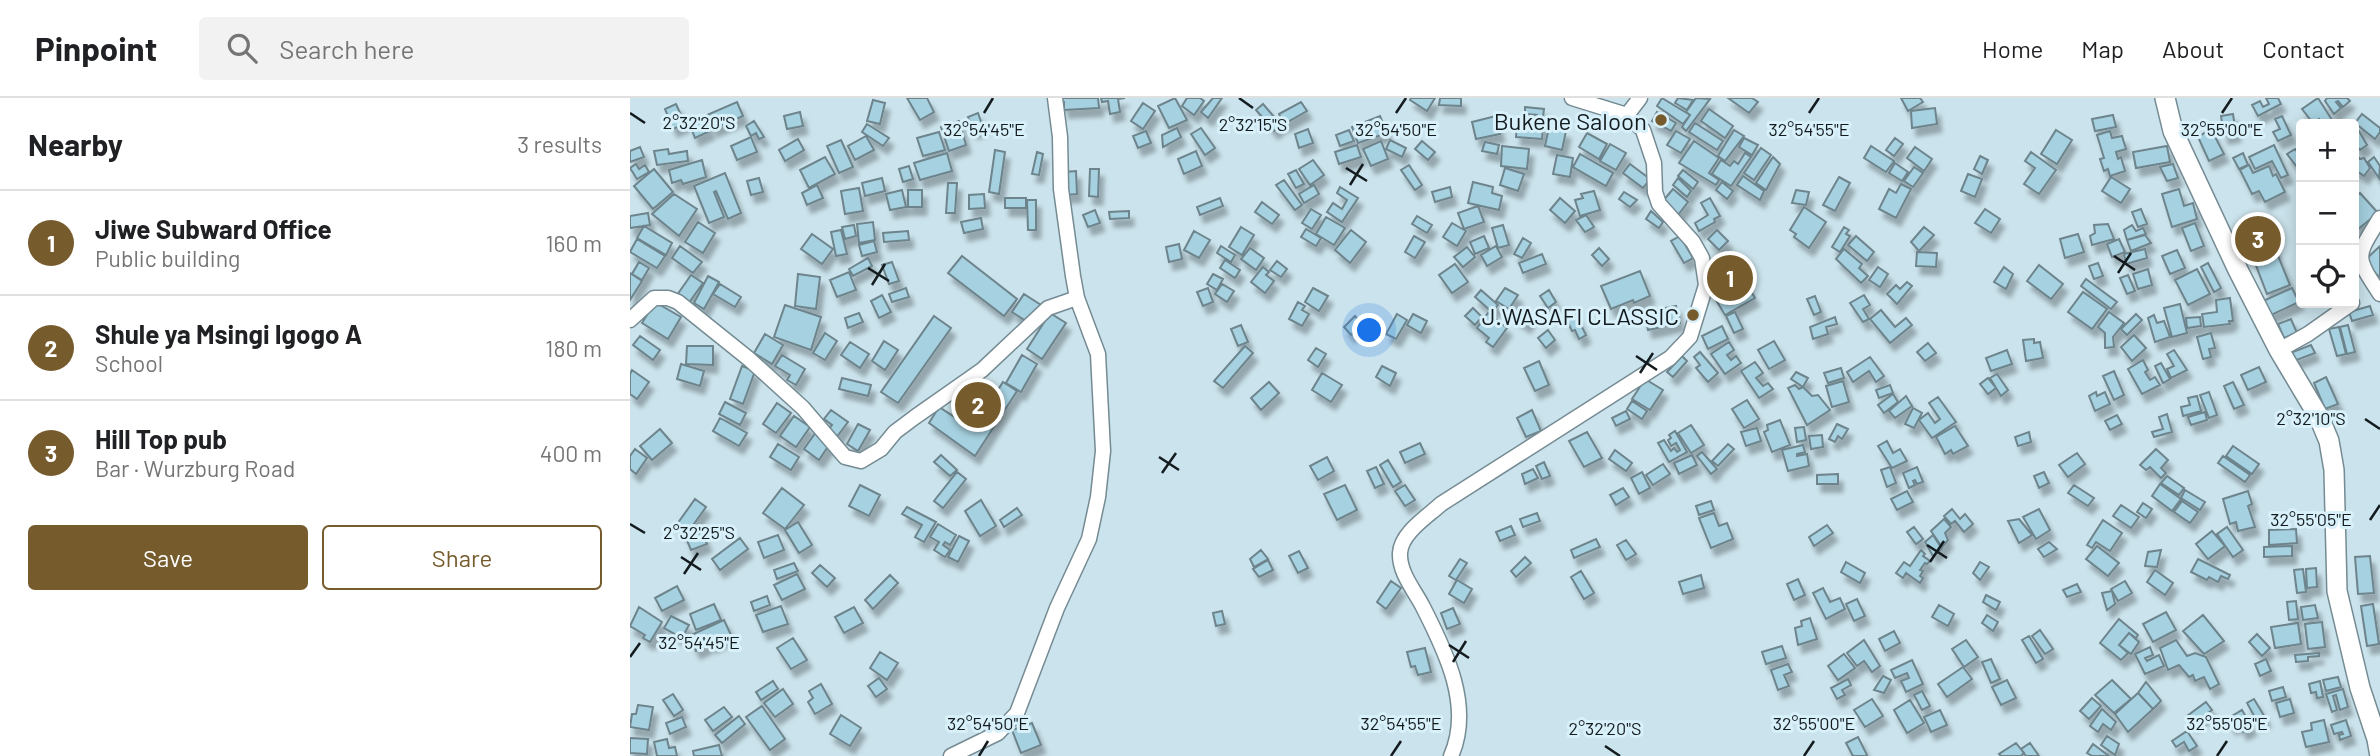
<!DOCTYPE html>
<html lang="en">
<head>
<meta charset="utf-8">
<style>
  :root { --surface:#fff; --page:#f2f2f2; --text:#202124; --muted:#757577; --line:#e0e0e0; --accent:#765b2d }
  body { margin:0; font-family:Barlow,sans-serif; background:var(--page); color:var(--text) }
  .controls { position:absolute; right:21px; top:21px; display:grid; overflow:hidden; border-radius:7px; box-shadow:0 4px 18px #0003 }
  .controls button { width:63px; height:63px; display:grid; place-items:center; padding:0; border:0; border-bottom:2px solid var(--line); background:var(--surface); color:var(--text); font:35px sans-serif }
  .you { position:absolute; left:740px; top:233px; width:24px; height:24px; margin:-18px; border:5px solid #fff; border-radius:50%; background:#1a73e8; box-shadow:0 0 0 10px #1a73e833 }
  .badge { display:grid; place-items:center; width:46px; height:46px; border-radius:50%; background:var(--accent); color:#fff; font-size:23px; font-weight:700 }
  .pin { position:absolute; translate:-50% -50%; border:4px solid #fff; box-shadow:0 2px 7px #0006 }
  .list { margin:0; padding:0; list-style:none }
  h2 { display:flex; justify-content:space-between; align-items:center; height:91px; margin:0; padding:0 28px; font-size:30px }
  h2 small { font-size:23px; font-weight:400; color:var(--muted) }
  .list li { display:grid; grid-template-columns:46px 1fr auto; gap:21px; align-items:center; box-sizing:border-box; height:105px; padding:0 28px; border-top:2px solid var(--line) }
  .list b { display:block; font-size:26px; white-space:nowrap }
  .list p { margin:0; font-size:23px; white-space:nowrap; color:var(--muted) }
  .list em { font-size:23px; font-style:normal; color:var(--muted) }
  .actions { display:flex; gap:14px; padding:21px 28px }
  .actions a { flex:1; padding:16px 0; border:2px solid var(--accent); border-radius:7px; text-align:center; font-size:24px; color:var(--accent) }
  .actions .main { background:var(--accent); color:#fff }
  .icon { flex:none; width:38px; height:38px; fill:none; stroke:currentColor; stroke-width:2; stroke-linecap:round; stroke-linejoin:round }
  .map { position:relative; flex:none; width:1750px; height:658px; overflow:hidden }
  header { display:flex; align-items:center; gap:42px; box-sizing:border-box; height:98px; padding:0 35px; background:var(--surface); border-bottom:2px solid var(--line) }
  header strong { font-size:33px }
  nav { display:flex; gap:38px; margin-inline-start:auto; font-size:24px }
  .search { width:490px; height:63px; background:var(--page); display:flex; align-items:center; gap:18px; box-sizing:border-box; padding:0 24px; border-radius:7px; color:var(--muted); font-size:26px }
  main { display:flex }
  aside { flex:1; background:var(--surface) }
  .map>svg:first-child { display:block }
  .building { fill:#a6d1e0; stroke:#6e848c; stroke-width:2; filter:url(#shadow) }
  .lines { fill:none; stroke-linecap:round; stroke-linejoin:round }
  .minor-casing { stroke:#758b93; stroke-width:17 }
  .secondary-casing { stroke:#758b93; stroke-width:22 }
  .minor { stroke:#fff; stroke-width:14 }
  .secondary { stroke:#fff; stroke-width:19 }
  .ticks { fill:none; stroke:#131b1e; stroke-width:2.5 }
  .poi-dot { fill:#765b2d; stroke:#d8f0f9; stroke-width:2.5 }
  .labels { text-anchor:middle; dominant-baseline:central; stroke-width:6; stroke-linejoin:round; paint-order:stroke }
  .poi-label { font-size:24px; fill:#131b1e; stroke:#d8f0f9; text-anchor:end }
  .ticks-label { font-size:18px; text-anchor:middle; fill:#131b1e; stroke:#d8f0f9; stroke-width:6; stroke-linejoin:round; paint-order:stroke }
</style>
</head>
<body>
<header>
<strong>Pinpoint</strong>
<div class="search"><svg class="icon" aria-label="search" viewBox="0 0 24 24"><circle cx="10" cy="10" r="6"/><path d="M15 15l6 6"/></svg>Search here</div>
<nav><a>Home</a><a>Map</a><a>About</a><a>Contact</a></nav>
</header>
<main>
<aside>
<h2>Nearby<small>3 results</small></h2>
<ul class="list">
<li><span class="badge">1</span><div><b>Jiwe Subward Office</b><p>Public building</p></div><em>160 m</em></li>
<li><span class="badge">2</span><div><b>Shule ya Msingi Igogo A</b><p>School</p></div><em>180 m</em></li>
<li><span class="badge">3</span><div><b>Hill Top pub</b><p>Bar · Wurzburg Road</p></div><em>400 m</em></li>
</ul>
<div class="actions"><a class="main">Save</a><a>Share</a></div>
</aside>
<div class="map">
<svg width="1750" height="658" viewBox="0 0 1750 658">
  <defs>
    <filter id="shadow"><feDropShadow dx="4.5" dy="8" stdDeviation="2" flood-color="#0004"/></filter>
  </defs>
  <rect width="100%" height="100%" fill="#cbe3ec"/>
  <!-- building -->
  <path class="building" d="M277 0H297L304 14 290 22Z
    M429 0H468L469 10 434 12V4H429Z
    M471 0H495L488 1 490 14 480 16 478 3 472 4Z
    M545 0 557 22 539 30 528 8Z
    M557 0H570L574 3 564 17 552 8Z
    M583 0H592L578 20 571 14Z
    M781 0H805L797 13 780 2Z
    M810 0H831V8L809 7Z
    M1032 0 1060 17 1053 26 1027 8Z
    M1048 0 1063 2 1057 12 1045 5Z
    M1066 0 1080 1 1056 33 1052 29 1060 17 1056 14Z
    M1098 0H1122L1128 4 1119 15Z
    M1271 0H1290L1293 4 1278 13Z
    M1636 0H1648L1651 6 1628 18 1622 7 1630 3 1633 9 1639 6Z
    M1688 0 1702 22 1696 26H1692L1689 21 1683 25 1672 11Z
    M1697 0H1717L1720 3 1713 9 1708 3 1706 4 1711 10 1704 16 1695 3Z
    M243 2 255 5 250 26 237 23Z
    M107 4 113 18 83 31 77 17Z
    M671 4 677 13 654 26 649 16Z
    M513 5 525 13 513 31 501 23Z
    M46 6 55 26 43 31 35 11Z
    M633 6 651 27 644 33 626 12Z
    M895 9 914 11 912 27 906 26 907 17 895 16Z
    M1305 10 1307 26 1282 30 1281 13Z
    M1079 11 1103 28 1095 40 1071 23Z
    M170 14 173 28 157 31 154 18Z
    M1027 14 1046 25 1041 33 1022 23Z
    M348 15 353 29 343 33 338 19Z
    M1603 16 1606 36 1594 38 1591 18Z
    M1732 16 1750 30V34L1745 41 1725 25Z
    M1483 17 1486 29 1465 33 1462 21Z
    M750 18 757 35 728 45 722 29Z
    M866 18 870 36 846 41 842 24Z
    M1652 18 1661 37 1648 43 1643 34 1650 31 1645 21Z
    M74 20 80 33 65 40 60 27Z
    M124 23 134 39 129 41 126 35 121 38 116 28Z
    M329 23 336 47 319 53 311 29Z
    M1065 25 1093 43 1087 52 1059 34Z
    M237 26 259 40 253 48 232 34Z
    M887 26 913 28 912 41 886 39Z
    M1726 28 1737 47 1730 52 1724 45Z
    M919 29 936 33 932 52 915 48Z
    M547 30 551 39 533 49 532 37Z
    M571 30 585 50 575 57 561 36Z
    M678 31 683 45 669 50 665 36Z
    M1581 31 1594 56 1579 63 1568 39Z
    M719 32 724 43 710 48 706 37Z
    M1104 32 1114 38 1095 63 1088 58Z
    M1426 32 1442 42 1427 66 1411 56Z
    M516 33 521 45 508 50 503 38Z
    M1046 33 1060 41 1051 55 1037 47Z
    M1480 33 1482 40 1492 38 1496 51 1486 54 1488 61 1491 59 1495 73 1480 78 1478 71 1474 73 1470 61 1474 60 1467 37Z
    M309 34 315 52 293 58 287 40Z
    M957 35 977 46 969 61 949 49Z
    M236 38 244 52 225 62 218 48Z
    M121 39 127 54 107 62 101 48Z
    M1114 40 1128 47 1122 57 1109 49Z
    M1265 40 1273 46 1264 58 1256 52Z
    M168 41 174 52 155 63 149 52Z
    M211 42 223 69 209 75 197 48Z
    M760 42 776 50 772 59 756 51Z
    M751 43 758 61 741 68 733 51Z
    M792 43 805 54 798 62 785 51Z
    M1064 43 1089 60 1079 75 1089 82 1086 87 1049 65Z
    M855 44 869 47 867 56 852 53Z
    M980 46 996 55 986 72 970 63Z
    M727 47 731 59 709 66 705 54Z
    M1644 47 1658 77 1651 80 1642 63 1625 71 1619 59Z
    M872 48 899 51 897 71 871 68Z
    M1241 48 1264 63 1256 74 1234 60Z
    M1537 48 1540 64 1506 70 1503 54Z
    M10 49 14 59 0 64V53Z
    M1285 49 1302 61 1294 73 1277 60Z
    M1131 50 1141 57 1124 82 1114 75Z
    M38 51 39 56 57 53 58 63 27 67 24 53Z
    M1665 51 1671 59V65L1667 69 1657 56Z
    M365 52 375 54 369 96 359 94Z
    M566 53 572 68 554 76 548 61Z
    M1724 53 1730 61 1734 60 1740 70 1734 78 1724 71Z
    M407 54 413 56 409 77 402 76Z
    M1401 54 1426 72 1409 96 1394 86 1405 70 1395 63Z
    M317 55 322 73 290 82 284 65Z
    M1115 55 1121 59 1101 88 1082 76 1091 62 1100 68 1104 63 1108 66Z
    M1613 55 1618 67 1609 71 1603 60Z
    M950 56 983 75 976 88 943 69Z
    M927 57 943 60 940 79 923 76Z
    M1350 58 1358 62 1352 76 1344 71Z
    M195 59 205 76 179 90 170 72Z
    M1143 59 1150 66 1136 92 1126 85Z
    M1744 59 1750 68 1749 80 1738 64Z
    M72 62 76 79 53 86 51 82 42 85 39 72Z
    M683 62 694 77 680 87 669 71Z
    M1265 65 1278 74 1272 83 1259 75Z
    M6 66 9 71 15 67 19 74 7 81 0 70Z
    M1000 66 1020 81 1013 90 993 75Z
    M1543 66 1548 80 1537 83 1530 69Z
    M779 67 792 87 785 92 771 72Z
    M1619 67 1623 75 1639 68 1643 78 1646 76 1655 94 1635 104 1629 93 1622 96 1610 72Z
    M279 68 283 81 273 84 269 71Z
    M1284 69 1293 75 1283 89 1274 83Z
    M875 70 894 76 888 93 870 87Z
    M24 71 43 94 23 111 4 88Z
    M460 71H469L468 99 459 98Z
    M666 72 674 86 666 90 658 76Z
    M1053 72 1068 84 1063 91 1048 78Z
    M446 73 447 96 435 97 434 74Z
    M95 75 111 115 98 121 86 93 84 94 94 119 79 125 64 88Z
    M1338 76 1352 81 1345 99 1331 93Z
    M1113 78 1134 93 1130 102 1107 87Z
    M1209 79 1220 85 1205 113 1193 107Z
    M1481 79 1500 91 1491 105 1472 93Z
    M129 80 133 94 121 97 117 83Z
    M252 80 255 93 235 98 232 85Z
    M1048 80 1061 93 1057 99 1043 87Z
    M654 82 672 107 665 112 646 87Z
    M843 84 863 89 862 95 872 98 869 112 838 105Z
    M1092 84 1103 93 1097 101 1086 92Z
    M318 85H327L325 115H316Z
    M1271 86 1281 91 1266 120 1249 111 1259 91 1266 95Z
    M187 87 193 100 177 107 172 95Z
    M684 87 689 96 674 105 669 96Z
    M710 89 728 100 712 124 697 114 703 105 712 111 717 102 707 95Z
    M820 89 822 99 805 104 802 94Z
    M229 90 233 113 215 116 211 93Z
    M1043 91 1058 104 1048 117 1032 104Z
    M1549 91 1554 108 1563 105 1567 121 1542 129 1532 96Z
    M272 92 276 109 260 112 256 96Z
    M278 92H292V109H278Z
    M1166 92 1179 94 1176 107 1162 105Z
    M964 93 970 112 950 118 945 102 953 100 951 96Z
    M994 94 1007 102 1000 109 989 101Z
    M1730 95 1748 115 1727 132 1724 128V100Z
    M44 96 67 111 49 138 22 116Z
    M354 96 355 110 339 111V97Z
    M375 100H396V110H375Z
    M590 100 593 108 570 117 567 109Z
    M930 100 945 113 935 125 920 112Z
    M1080 100 1090 118 1084 121 1085 124 1069 133 1065 125 1078 117 1071 105Z
    M397 102H406V132H398Z
    M632 104 649 117 642 126 625 114Z
    M848 108 854 124 834 131 828 115Z
    M1174 109 1196 124 1179 150 1164 139 1166 136 1160 132Z
    M681 111 691 117 682 131 672 125Z
    M1355 111 1370 121 1361 135 1345 125Z
    M1511 111 1517 126 1508 129 1502 114Z
    M465 112 470 125 458 129 453 117Z
    M499 113V120L480 121 479 114Z
    M1021 113 1033 124 1029 130 1016 121Z
    M18 115 20 127 0 130V118Z
    M956 117 964 129 955 134 946 122Z
    M787 118 802 127 797 135 782 126Z
    M696 119 715 130 704 147 686 136Z
    M351 120 353 131 334 135 331 124Z
    M68 124 85 135 73 155 55 144Z
    M243 124 245 142 229 145 227 126Z
    M822 125 836 133 827 148 813 139Z
    M1565 125 1574 148 1561 153 1552 130Z
    M1478 126 1484 141 1462 147 1460 138 1465 135 1464 127Z
    M224 127 226 138 215 141 212 129Z
    M873 127 879 147 868 150 862 130Z
    M1502 127 1506 133 1513 130 1516 136 1497 142 1494 132Z
    M14 128 42 145 36 157 7 140Z
    M611 129 624 137 612 157 599 149Z
    M1214 129 1219 132 1216 136 1220 138 1210 154 1202 149Z
    M1294 129 1304 137 1289 153 1281 144Z
    M1632 130 1639 147 1628 151 1621 135Z
    M676 131 691 140 686 148 671 139Z
    M211 132 217 156 206 158 201 134Z
    M721 132 736 144 720 165 705 152Z
    M1087 132 1098 143 1089 152 1078 141Z
    M278 133 279 142 254 144 253 135Z
    M564 133 580 142 569 160 554 152Z
    M182 136 203 151 192 166 171 151Z
    M1448 136 1454 154 1435 160 1430 141Z
    M1515 137 1521 145 1501 153 1497 142Z
    M784 138 795 144 785 160 775 154Z
    M854 138 859 150 845 156 840 144Z
    M1050 138 1063 160 1054 165 1041 143Z
    M1226 138 1244 154 1237 163 1218 147Z
    M893 140 901 145 892 160 884 156Z
    M7 141 35 158 27 170 0 154Z
    M1489 141 1495 154 1482 159 1477 146Z
    M244 143 247 154 232 158 229 147Z
    M549 146 552 161 539 164 536 149Z
    M50 148 72 164 63 175 42 160Z
    M591 148 605 157 601 164 587 155Z
    M866 148 872 159 857 168 851 157Z
    M1644 148 1660 187 1637 196 1622 157Z
    M1750 148V178L1749 179 1734 163Z
    M837 149 845 159 833 169 824 159Z
    M620 150 634 160 626 172 611 161Z
    M969 150 979 161 972 168 962 157Z
    M1214 151 1232 166 1229 170 1238 178 1231 185 1206 161Z
    M1515 151 1517 160 1496 166 1494 156Z
    M1547 152 1555 170 1540 176 1532 158Z
    M1287 154 1307 155 1306 169 1286 168Z
    M912 156 916 166 893 175 889 165Z
    M332 158 387 201 374 218 318 175Z
    M238 160 242 168 223 178 219 171Z
    M595 162 610 172 605 180 590 170Z
    M647 163 657 171 651 179 640 172Z
    M1102 163 1125 200 1095 217 1086 202 1096 196 1083 174Z
    M9 164 19 170 12 182 2 176Z
    M262 164 269 183 259 186 252 167Z
    M1468 165 1473 178 1464 181 1459 168Z
    M1578 165 1591 190 1584 194 1571 169Z
    M825 166 838 184 822 195 809 177Z
    M1409 167 1433 186 1421 201 1397 183Z
    M633 169 639 174 636 177 644 183 635 195 621 184Z
    M1248 169 1258 176 1250 189 1239 182Z
    M1374 169 1383 176 1376 191 1364 184Z
    M1518 171 1522 187 1508 191 1503 176Z
    M1567 171 1580 196 1558 207 1545 182Z
    M1010 173 1020 198 1004 205 1003 202 981 211 971 188Z
    M219 174 226 192 207 199 200 182Z
    M0 175 12 183 0 202Z
    M168 176 190 179 186 211 165 208Z
    M583 176 593 181 587 192 577 186Z
    M61 177 73 185 58 206 47 197Z
    M1498 177 1505 193 1497 196 1490 180Z
    M78 178 89 184 74 211 64 205Z
    M1456 181 1487 204 1481 211 1451 188Z
    M1277 184 1282 188 1267 206 1257 196 1266 187 1270 191Z
    M90 186 111 199 105 209 83 196Z
    M592 186 604 193 597 204 585 196Z
    M276 190 279 199 262 204 259 196Z
    M578 190 583 204 573 208 567 194Z
    M683 190 698 198 689 213 675 204Z
    M875 190 888 197 879 211 866 203Z
    M1662 190 1669 204 1639 218 1633 203Z
    M851 192 868 207 862 214 845 199Z
    M919 192 926 204 918 210 910 198Z
    M1453 194 1477 211 1462 231 1438 214Z
    M394 196 411 207 399 225 382 214Z
    M252 197 261 214 249 220 241 203Z
    M1234 197 1240 207 1233 211 1239 221 1233 224 1220 205Z
    M1185 198 1191 214 1184 217 1177 201Z
    M1600 200 1603 223H1599L1600 226 1574 229 1572 216 1587 214 1586 202Z
    M25 204 51 219 38 241 12 225Z
    M668 204 675 208 672 212 679 216 672 228 659 221Z
    M1550 206 1557 235 1542 239 1534 210Z
    M155 207 191 219 181 252 144 239Z
    M1046 208 1050 225 1018 232 1014 214Z
    M1740 208 1743 217 1722 223 1719 214Z
    M843 210 852 219 845 227 835 218Z
    M891 210 902 217 896 227 885 219Z
    M1251 212 1265 229 1276 220 1282 227 1260 245 1240 221Z
    M944 213 956 237 949 241 945 232 942 233 935 218Z
    M1105 214 1113 231 1104 235 1096 218Z
    M1479 214 1494 225 1483 239 1484 249 1475 250V235L1468 229Z
    M229 215 233 224 218 230 215 220Z
    M420 215 436 225 412 261 397 251Z
    M858 215 877 230 863 249 856 244 859 240 847 230Z
    M767 216 777 222 766 241 756 236Z
    M783 216 797 223 791 235 777 227Z
    M1506 216 1512 222 1497 237 1491 231Z
    M1524 217 1527 225 1534 223 1540 239 1525 244 1518 220Z
    M304 218 321 230 268 305 251 294Z
    M725 218 732 226 721 237 714 229Z
    M1205 219 1207 226 1196 229 1198 236 1183 241 1180 229Z
    M1570 219 1571 228 1557 230 1556 220Z
    M1661 221 1667 235 1654 240 1648 226Z
    M611 227 618 244 608 248 601 231Z
    M1718 227 1725 254 1717 256 1710 229Z
    M1092 228 1098 241 1078 251 1072 238Z
    M1709 229 1716 256 1707 258 1699 231Z
    M918 232 925 242 916 250 908 240Z
    M195 235 207 243 195 262 183 255Z
    M1581 235 1585 250 1579 251 1581 259 1573 261 1567 239Z
    M135 236 153 247 142 266 124 255Z
    M1504 237 1516 250 1502 263 1491 249Z
    M10 238 30 252 23 262 3 247Z
    M1404 241V245L1410 244 1413 260 1396 263 1393 242Z
    M254 243 268 252 255 272 242 263Z
    M1144 243 1155 262 1139 271 1128 252Z
    M220 244 239 256 230 270 211 257Z
    M1099 244 1104 252 1097 257 1101 262 1106 258 1111 265 1095 276 1081 256Z
    M1298 245 1306 255 1295 263 1287 254Z
    M1681 247 1685 255 1664 263 1660 255Z
    M57 248H83V267L56 266Z
    M615 248 623 255 593 290 584 283Z
    M686 250 696 256 688 269 678 262Z
    M1377 252 1382 266 1361 273 1356 260Z
    M1544 252 1557 272 1541 280 1537 271 1544 268 1537 256Z
    M1070 254 1088 275 1078 284 1066 270 1070 267 1064 259Z
    M152 257 175 271 166 287 157 282 160 277 145 268Z
    M392 257 407 266 391 294 376 285Z
    M1052 258 1057 263 1043 279 1037 274Z
    M1240 259 1254 278 1246 284 1239 273 1223 284 1217 274Z
    M1513 262 1518 272 1515 274 1520 282 1525 279 1530 287 1512 296 1498 271Z
    M909 263 919 287 905 293 894 270Z
    M1125 264 1133 275 1126 280 1133 288 1138 285 1143 291 1129 300 1111 273Z
    M1531 265 1540 281 1533 285 1525 268Z
    M51 266 74 273 70 288 47 281Z
    M112 268 125 273 113 306 100 301Z
    M752 268 766 275 760 288 746 279Z
    M1629 269 1636 284 1618 292 1611 277Z
    M1211 270 1214 280 1198 285 1194 275Z
    M2 272 19 284 7 301 0 296V276Z
    M1484 273 1494 297 1484 302 1473 278Z
    M1166 274 1178 280 1173 289 1161 281Z
    M692 275 712 287 701 304 682 292Z
    M1367 276 1378 292 1371 298 1360 280Z
    M1696 279 1708 306 1695 311 1684 285Z
    M212 280 241 287 238 298 209 291Z
    M1358 280 1366 290 1358 296 1350 286Z
    M1015 281 1033 292 1020 312 1002 301Z
    M1213 283 1219 304 1202 309 1196 288Z
    M373 284 387 293 345 358 299 325 309 309 343 331Z
    M639 284 649 295 631 312 621 300Z
    M1603 284 1614 307 1604 311 1594 288Z
    M1165 287 1169 291 1173 289 1182 298 1188 297 1200 312 1177 327 1158 290Z
    M1260 287 1263 295 1249 300 1246 292Z
    M1466 294 1467 298 1475 294 1480 306 1465 313 1459 298Z
    M1579 294 1587 317 1579 320 1570 297Z
    M1263 296 1268 304 1254 315 1248 307Z
    M1276 298 1282 308 1265 320 1259 313Z
    M1567 298 1571 313 1553 318 1551 309 1560 307 1558 300Z
    M1308 299 1326 324 1302 340 1289 322 1298 315 1305 325 1310 321 1299 305Z
    M1117 302 1129 321 1114 330 1102 311Z
    M1002 303 1017 313 1012 321 997 311Z
    M95 304 116 315 110 327 89 316Z
    M147 305 161 315 146 335 133 326Z
    M1283 310 1292 315 1284 330 1275 326Z
    M201 312 218 324 206 340 197 334 202 327 194 321Z
    M902 312 911 333 896 339 887 320Z
    M996 313 1000 321 986 328 982 320Z
    M1575 314 1577 322 1561 327 1558 319Z
    M1537 316 1542 334 1524 339 1522 334 1533 331 1529 319Z
    M1487 317 1492 326 1480 332 1475 323Z
    M164 318 180 329 166 349 150 338Z
    M90 320 117 335 109 348 83 333Z
    M1150 322 1160 347 1142 354 1134 334 1138 332 1137 327Z
    M228 326 240 332 228 353 217 346Z
    M1207 326 1218 331 1212 341 1208 338 1205 344 1199 341Z
    M1061 327 1074 347 1061 355 1048 335Z
    M1325 328 1338 348 1323 356 1321 352 1315 356 1306 339Z
    M1174 329 1176 342 1167 344 1165 330Z
    M1127 330 1131 343 1116 348 1111 334Z
    M30 331 42 345 22 362 10 348Z
    M1045 333 1057 354 1039 364 1028 345 1034 342 1041 353 1044 350 1047 354 1050 352 1046 345 1041 348 1038 342 1041 340 1039 337Z
    M186 334 201 344 189 362 174 351Z
    M957 334 972 360 954 369 939 343Z
    M1399 334 1401 344 1388 348 1385 339Z
    M1192 337 1193 349 1181 351 1179 338Z
    M1257 343 1263 355 1270 351 1277 363 1262 370 1248 348Z
    M790 345 795 356 775 365 770 354Z
    M148 346 169 359 161 372 140 359Z
    M1098 346 1104 351 1088 368 1082 363Z
    M1173 347 1175 354 1167 356V358L1177 356 1179 368 1158 373 1152 352Z
    M1603 348 1629 366 1622 376 1596 358Z
    M5 351 17 360 6 376 0 371V358Z
    M1526 351 1538 362 1531 370 1536 375 1531 380 1520 369 1516 372 1510 367Z
    M985 352 1002 365 996 373 979 361Z
    M1072 354 1087 371 1081 376 1067 358Z
    M1447 355 1455 366 1438 379 1429 367Z
    M311 357 327 372 320 378 304 364Z
    M1062 357 1067 367 1049 376 1044 365Z
    M1593 358 1620 377 1615 384 1588 365Z
    M697 359 704 373 688 382 680 368Z
    M758 362 771 384 763 389 750 367Z
    M914 364 920 378 912 381 906 368Z
    M1033 366 1040 376 1023 387 1016 377Z
    M746 369 754 386 745 390 737 373Z
    M1260 369 1266 385 1257 389 1251 372Z
    M1287 369 1293 384 1287 386 1285 382 1283 383 1285 387 1279 390 1273 375Z
    M903 371 908 380 895 386 892 376Z
    M327 374 336 381 313 410 304 403Z
    M1012 374 1020 390 1009 396 1001 380Z
    M1414 374 1419 385 1409 390 1404 378Z
    M1208 376V386H1187V377Z
    M1537 378 1554 390 1549 397 1531 385Z
    M1530 386 1551 401 1542 413 1522 398Z
    M230 387 250 397 239 418 219 408Z
    M715 387 727 412 707 422 694 396Z
    M775 387 785 402 775 408 765 393Z
    M1444 387 1464 400 1458 408 1438 395Z
    M152 390 174 407 155 431 133 415Z
    M993 390 999 399 986 407 980 397Z
    M1555 392 1575 404 1570 412 1551 400Z
    M1277 393 1283 404 1267 412 1261 401Z
    M1618 393 1622 406 1618 408 1625 429 1608 433 1606 424 1600 426 1593 401Z
    M65 401 76 409 56 437 45 429Z
    M351 402 366 428 350 438 335 413Z
    M1081 403 1084 412 1069 417 1066 408Z
    M1552 403 1568 414 1560 425 1544 414Z
    M1513 405 1522 411 1516 420 1507 414Z
    M1491 407 1509 419 1501 430 1483 418Z
    M277 409 306 424 294 444 285 439 292 427 272 416Z
    M387 410 392 417 374 429 370 422Z
    M1322 411 1330 421 1335 416 1343 426 1334 434 1325 423 1321 426 1314 418Z
    M1409 411 1420 432 1406 441 1393 419Z
    M907 415 910 423 893 429 890 421Z
    M1084 415 1089 428 1097 425 1103 441 1081 450 1069 420Z
    M1314 421 1321 429 1315 435 1318 442 1312 449 1301 433Z
    M1389 421 1402 437 1389 445 1378 423Z
    M1473 422 1492 435 1480 453 1466 444 1462 450 1457 447Z
    M168 424 182 447 169 455 155 432Z
    M308 426 326 437 320 447 315 444 313 447 320 452 315 459 304 452 309 444 300 439Z
    M1197 427 1203 435 1184 448 1179 439Z
    M881 428 885 437 870 443 866 434Z
    M1284 429 1293 441 1286 446 1277 434Z
    M1597 429 1613 452 1603 459 1587 436Z
    M1666 431 1667 445 1639 447V432Z
    M1582 433 1595 448 1578 461 1566 446Z
    M72 434 77 446 61 452 56 440Z
    M148 437 154 452 134 460 128 444Z
    M1303 437 1312 451 1303 458 1295 444Z
    M329 438 339 443 328 464 318 459Z
    M110 440 118 451 90 472 82 461Z
    M966 441 970 449 944 460 941 452Z
    M996 442 1006 456 996 462 987 447Z
    M1419 444 1427 451 1414 459 1408 451Z
    M1467 448 1489 465 1478 478 1456 461Z
    M1662 448V458L1634 459V449Z
    M631 452 638 461 624 469 620 461Z
    M1291 452 1295 456 1293 458 1300 463 1297 466 1295 465 1290 472 1293 473 1290 478 1293 480 1290 485 1276 475 1273 480 1266 475 1274 464 1280 468Z
    M1531 452 1527 469 1515 468 1518 454Z
    M669 453 678 470 668 475 659 458Z
    M1740 458 1744 495 1728 496 1725 459Z
    M895 459 901 465 886 479 881 473Z
    M830 461 837 465 826 482 819 478Z
    M1568 461 1600 477 1598 481 1591 478 1588 484 1579 479 1577 482 1561 474Z
    M638 462 643 472 629 479 623 471Z
    M1216 464 1235 475 1230 485 1211 474Z
    M1350 464 1359 469 1350 482 1343 475Z
    M164 465 168 473 147 481 144 472Z
    M190 467 205 480 197 489 182 475Z
    M1686 470 1687 489 1677 490 1676 471Z
    M1673 471 1676 494 1667 495 1664 472Z
    M1525 472 1543 485 1535 497 1517 484Z
    M951 473 964 495 954 501 941 479Z
    M167 476 175 491 152 502 144 487Z
    M260 477 268 485 243 511 235 502Z
    M1071 477 1074 490 1053 496 1049 484Z
    M1168 481 1175 497 1164 502 1157 486Z
    M827 482 842 491 834 505 819 496Z
    M761 483 771 490 756 511 747 504Z
    M1495 483 1502 495 1488 503 1481 491Z
    M1447 486 1451 494 1437 499 1433 492Z
    M47 488 54 502 32 513 25 500Z
    M1193 490 1200 504 1210 500 1215 511 1196 521 1183 495Z
    M1482 493 1485 506 1477 512 1472 495Z
    M1356 497 1370 504 1366 512 1353 504Z
    M137 498 140 507 124 513 121 504Z
    M1227 501 1235 518 1224 523 1216 506Z
    M1666 503 1668 521 1659 522 1657 504Z
    M84 506 91 522 66 532 60 516Z
    M1743 506 1749 546 1737 548 1731 508Z
    M1309 507 1324 516 1318 528 1302 519Z
    M1685 507 1688 520 1673 522 1671 509Z
    M151 508 158 526 133 534 126 517Z
    M9 509 32 524 20 544 13 540 15 537 0 528Z
    M224 509 233 525 214 535 205 519Z
    M823 510 830 526 817 531 811 515Z
    M592 513 595 526 586 528 583 515Z
    M1536 514 1546 532 1523 544 1513 526Z
    M1357 517 1368 524 1363 533 1352 525Z
    M1573 517 1594 543 1574 556 1553 533Z
    M41 518 59 527 52 540 34 530Z
    M1180 520 1187 541 1168 547 1165 530 1172 528 1171 523Z
    M1489 521 1508 537 1506 540 1499 535 1489 547 1498 555 1491 562 1470 545Z
    M94 522 101 537 82 547 78 539 75 540 78 547 66 553 59 538Z
    M1692 524 1695 549 1678 551 1675 526Z
    M1668 525 1671 546 1645 550 1641 529Z
    M1410 532 1423 551 1415 556 1402 538Z
    M1264 533 1270 545 1255 553 1249 541Z
    M1499 535 1509 544 1501 556 1489 547Z
    M1627 536 1640 550 1632 558 1619 544Z
    M1399 538 1413 561 1406 565 1392 542Z
    M163 540 177 562 161 571 147 550Z
    M1234 542 1250 568 1242 574 1234 563 1227 568 1217 555Z
    M1336 542 1348 559 1334 569 1322 551Z
    M1546 542 1557 558 1565 555 1576 559 1589 586 1580 591 1574 579 1565 583 1563 577 1559 579 1549 567 1538 572 1530 550Z
    M1152 548 1156 560 1136 566 1132 554Z
    M1520 549 1523 557 1515 560 1517 563 1529 557 1534 568 1515 576 1505 556Z
    M795 550 801 574 788 577 785 568 781 569 777 554Z
    M250 554 268 565 257 582 240 570Z
    M1689 555V558L1678 559V563L1666 564 1665 557Z
    M1214 556 1225 570 1208 582 1198 568Z
    M1361 561 1370 581 1361 585 1352 564Z
    M1636 561 1641 573 1630 578 1625 566Z
    M1282 562 1293 586 1276 594 1271 583 1279 580 1277 575 1265 580 1261 572Z
    M1158 566 1162 574 1154 577 1159 588 1148 592 1141 572Z
    M1333 569 1342 581 1317 599 1308 586Z
    M1253 578 1261 582 1254 595 1244 592Z
    M1708 579 1711 589 1696 593 1693 582Z
    M249 580 257 591 246 599 238 588Z
    M1218 581 1221 587 1212 592 1215 597 1207 601 1201 590Z
    M1377 582 1386 600 1371 607 1362 589Z
    M1482 582 1501 601 1484 615 1465 597Z
    M143 583 148 591 131 602 126 594Z
    M1690 583 1693 599 1687 600 1686 594 1681 595 1679 586Z
    M1516 584 1531 603 1523 611 1508 595Z
    M191 586 202 606 185 616 178 604 183 600 179 593Z
    M1653 589 1656 599 1642 603 1639 593Z
    M153 591 163 606 145 619 134 605Z
    M1713 591 1718 609 1710 612 1706 597 1703 598 1707 612 1702 614 1696 596Z
    M1292 593 1300 608 1292 612 1284 597Z
    M1508 595 1523 611 1498 634 1485 616Z
    M43 596 53 612 44 618 33 602Z
    M1462 600 1471 608 1459 621 1450 613Z
    M1242 601 1253 618 1235 629 1224 612Z
    M1624 601 1636 621 1628 625 1617 605Z
    M1660 601 1664 615 1650 619 1646 605Z
    M1280 602 1294 625 1277 635 1264 612Z
    M1576 604 1582 612 1563 626 1557 618Z
    M8 607 23 609 19 632 0 629 2 616H6Z
    M132 608 155 641 140 652 116 619Z
    M94 609 102 619 83 633 75 622Z
    M1472 611 1486 624 1481 632 1473 626 1468 634 1460 628Z
    M1310 612 1317 627 1301 634 1294 619Z
    M1612 612 1622 629 1613 634 1608 625 1602 629 1597 621Z
    M211 617 231 630 220 648 200 636Z
    M109 618 115 626 92 645 85 637Z
    M52 619 56 629 40 636 36 625Z
    M1694 622 1699 644 1676 649 1672 634 1682 632 1681 625Z
    M1716 622 1721 638 1710 642 1709 637 1713 636 1712 634 1704 636 1701 627Z
    M402 625 411 647 391 655 382 632Z
    M1557 633 1567 648 1559 653 1554 644 1546 649 1542 643Z
    M1477 638 1489 646 1485 657 1471 647Z
    M1228 639 1237 657 1236 658H1223L1216 645Z
    M0 640 18 641 17 656 0 655Z
    M37 641 39 650 45 649 47 658H27L24 644Z
    M1386 645 1394 655 1391 658H1371L1369 656Z
    M1400 645 1409 658H1396L1391 651Z
    M1463 646 1479 658H1462L1457 655Z
    M89 647 92 658H64L63 653Z"/>
  <g class="lines">
    <!-- minor casing -->
    <g class="minor-casing">
      <path id="minor" d="M942 0 997 17
        M1750 120C1726 159 1724 157 1750 196
        M0 222 24 200H38L48 204 119 261 173 310 215 359 231 363 251 351 265 334 285 319 352 272 418 210 447 200
        M1649 252 1678 236 1722 205
        M321 658 368 635 387 615 427 510 459 441 468 399 473 353 468 256 447 200 443 178 431 91 430 39 425 0
        M821 658C843 609 816 554 793 509 785 493 769 475 770 455 771 435 797 419 811 406L1040 260 1060 239 1076 187 1072 160 1063 144 1029 106 1025 94 1024 65 1013 32 997 17 1010 0"/>
    </g>
    <!-- secondary casing -->
    <g class="secondary-casing">
      <path id="secondary" d="M1535 0 1543 33 1608 172 1649 252 1689 319 1699 343 1704 372 1707 493 1730 590 1747 641 1750 658"/>
    </g>
    <!-- minor -->
    <use href="#minor" class="minor"/>
    <!-- secondary -->
    <use href="#secondary" class="secondary"/>
  </g>
  <!-- ticks -->
  <path class="ticks" d="M609 0 623 10M0 15 15 25M354 15 363 0M766 15 776 0M1179 15 1189 0M1592 15 1602 0M716 70 737 83M720 87 733 66M1484 158 1505 172M238 170 259 183M1488 175 1501 155M242 187 255 166M1006 258 1027 272M1010 275 1023 255M1735 321 1750 331M529 359 549 372M532 375 546 355M1740 422 1750 407M0 426 15 435M1297 447 1317 460M51 459 71 472M1300 464 1314 443M54 476 68 455M819 547 839 560M0 559 10 545M823 564 836 543M975 648 990 658M349 658 358 643M761 658 771 643M1174 658 1184 643M1587 658 1597 643"/>
  <!-- markers -->
  <g class="poi-dot">
    <circle cx="1031" cy="22" r="7"/>
    <circle cx="1063" cy="217" r="7"/>
  </g>
  <g class="labels">
    <!-- poi labels -->
    <g class="poi-label">
      <text x="1017" y="22">Bukene Saloon</text>
      <text x="1049" y="217">J.WASAFI CLASSIC</text>
    </g>
  </g>
  <g class="ticks-label">
    <text x="69" y="31">2°32'20"S</text>
    <text x="623" y="33">2°32'15"S</text>
    <text x="1592" y="38">32°55'00"E</text>
    <text x="354" y="38">32°54'45"E</text>
    <text x="766" y="38">32°54'50"E</text>
    <text x="1179" y="38">32°54'55"E</text>
    <text x="1681" y="327">2°32'10"S</text>
    <text x="1681" y="428">32°55'05"E</text>
    <text x="69" y="441">2°32'25"S</text>
    <text x="69" y="551">32°54'45"E</text>
    <text x="358" y="632">32°54'50"E</text>
    <text x="771" y="632">32°54'55"E</text>
    <text x="1184" y="632">32°55'00"E</text>
    <text x="1597" y="632">32°55'05"E</text>
    <text x="975" y="637">2°32'20"S</text>
  </g>
</svg>
<div class="controls">
<button>+</button>
<button>−</button>
<button><svg class="icon" aria-label="locate" viewBox="0 0 24 24"><circle cx="12" cy="12" r="6"/><path d="M12 2v4M12 18v4M2 12h4M18 12h4"/></svg></button>
</div>
<div class="you"></div>
<div class="pin badge" style="left:1100px;top:180px">1</div>
<div class="pin badge" style="left:348px;top:307px">2</div>
<div class="pin badge" style="left:1628px;top:141px">3</div>
</div>
</main>
</body>
</html>
